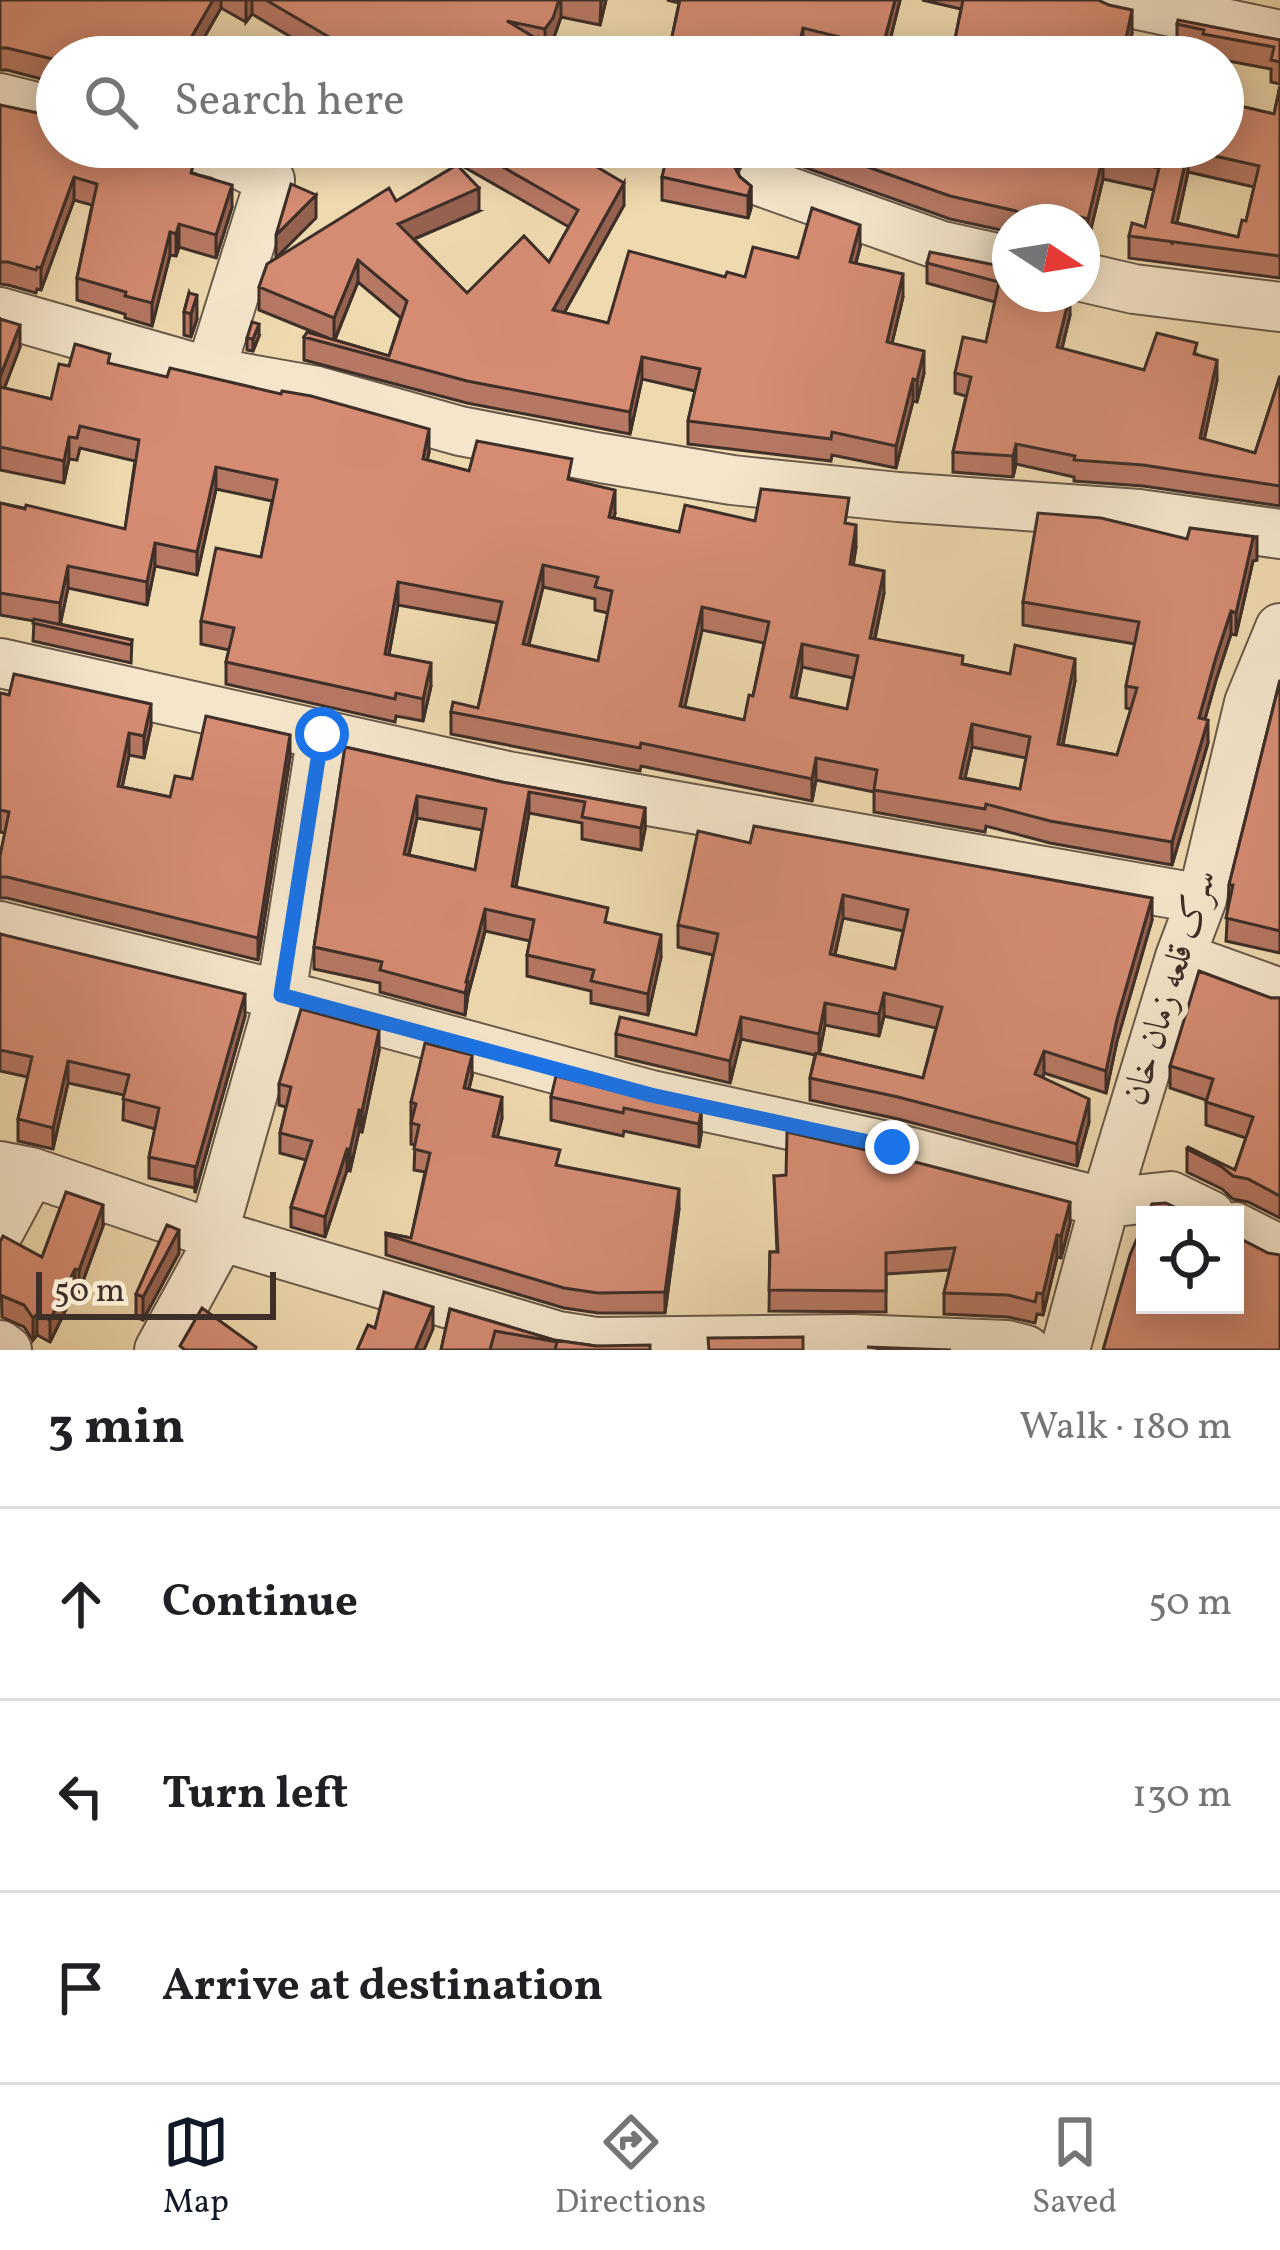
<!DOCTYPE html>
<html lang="en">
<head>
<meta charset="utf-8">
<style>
  :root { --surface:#fff; --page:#f6f6f6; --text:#202124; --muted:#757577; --line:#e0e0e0; --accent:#111827 }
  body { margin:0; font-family:Vollkorn,Amiri,serif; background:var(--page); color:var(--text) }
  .controls { position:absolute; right:36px; bottom:36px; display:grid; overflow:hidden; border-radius:0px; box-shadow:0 6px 30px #0003 }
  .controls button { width:108px; height:108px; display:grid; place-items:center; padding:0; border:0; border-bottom:3px solid var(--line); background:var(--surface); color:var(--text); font:60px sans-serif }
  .compass { position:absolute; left:992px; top:204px; width:108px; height:108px; border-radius:50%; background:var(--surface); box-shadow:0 6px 30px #0003; rotate:102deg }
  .scale { position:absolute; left:36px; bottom:30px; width:240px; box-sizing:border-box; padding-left:12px; border:6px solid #3e2f29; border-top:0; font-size:33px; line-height:42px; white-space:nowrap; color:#3e2f29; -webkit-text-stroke:9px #f5e6cb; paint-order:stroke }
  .stop { position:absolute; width:36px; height:36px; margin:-27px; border:9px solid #1a73e8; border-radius:50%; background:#fff }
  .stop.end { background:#1a73e8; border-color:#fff; box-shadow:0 3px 12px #0008 }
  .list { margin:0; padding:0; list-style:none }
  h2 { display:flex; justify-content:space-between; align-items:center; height:156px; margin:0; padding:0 48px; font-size:51px }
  h2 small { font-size:39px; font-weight:400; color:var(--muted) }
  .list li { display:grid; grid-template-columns:78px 1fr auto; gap:36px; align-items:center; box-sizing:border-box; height:192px; padding:0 48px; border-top:3px solid var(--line) }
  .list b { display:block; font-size:45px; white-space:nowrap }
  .list em { font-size:39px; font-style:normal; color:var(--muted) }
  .icon { flex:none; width:66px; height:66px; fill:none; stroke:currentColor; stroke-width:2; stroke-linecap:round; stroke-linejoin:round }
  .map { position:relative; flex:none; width:1280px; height:1350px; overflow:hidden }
  .search { position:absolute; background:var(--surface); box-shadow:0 6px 30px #0003; left:36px; right:36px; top:36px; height:132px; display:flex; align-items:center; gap:30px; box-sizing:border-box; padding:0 42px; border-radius:66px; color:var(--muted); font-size:45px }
  .sheet { height:732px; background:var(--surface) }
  nav { display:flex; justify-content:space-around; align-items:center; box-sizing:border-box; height:168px; border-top:3px solid var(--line); background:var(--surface); font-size:33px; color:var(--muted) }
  nav a { display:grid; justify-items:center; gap:6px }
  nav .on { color:var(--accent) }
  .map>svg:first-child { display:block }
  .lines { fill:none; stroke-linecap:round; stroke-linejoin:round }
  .minor-casing { stroke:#6a5a4a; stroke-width:52 }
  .minor { stroke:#f5e6cb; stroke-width:48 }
  .wall { fill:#b77863; stroke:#3e2f29; stroke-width:3; fill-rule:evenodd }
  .shaded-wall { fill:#956250; stroke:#3e2f29; stroke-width:3 }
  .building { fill:#d58c73; stroke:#3e2f29; stroke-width:3; fill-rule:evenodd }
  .route { stroke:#1a73e8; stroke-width:15 }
  .labels { text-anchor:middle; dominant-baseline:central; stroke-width:12; stroke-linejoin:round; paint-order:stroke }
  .street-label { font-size:36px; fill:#3e2f29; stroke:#f5e6cb }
</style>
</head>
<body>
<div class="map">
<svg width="1280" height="1350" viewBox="0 0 1280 1350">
  <rect width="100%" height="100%" fill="#efd9af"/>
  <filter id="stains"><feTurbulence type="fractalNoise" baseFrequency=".00167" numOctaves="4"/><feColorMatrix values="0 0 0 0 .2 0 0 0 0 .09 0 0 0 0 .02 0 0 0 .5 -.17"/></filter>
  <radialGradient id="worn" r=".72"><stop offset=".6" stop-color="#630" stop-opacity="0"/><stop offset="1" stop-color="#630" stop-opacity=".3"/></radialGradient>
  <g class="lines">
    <!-- minor casing -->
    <g class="minor-casing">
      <path id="minor" d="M1115 0 1280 35
        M0 98 57 112
        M191 147 220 154 270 180 210 372
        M762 182 942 246 1010 261
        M1082 277 1134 289 1280 307
        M0 312 210 372 317 391 460 431 601 458 732 480 898 497 1139 514 1280 534
        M0 663 507 776 1202 899
        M0 926 309 1002 651 1095 891 1147 1105 1203 1171 1196 1210 1215
        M1180 957 1280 993
        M0 1166 31 1172 213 1234 558 1336 596 1342 853 1339 1007 1345 1026 1350
        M1235 1227 1280 1250
        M0 1230 31 1172
        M213 1234 281 995 322 734
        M0 1345 7 1350
        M159 1350 221 1236
        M1065 1350 1105 1203 1180 957 1202 899 1249 703 1280 628"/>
    </g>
    <!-- minor -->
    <use href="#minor" class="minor"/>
  </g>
  <!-- wall -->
  <path class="wall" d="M0 0H606L600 25 561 17 553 40 545 51 537 50V57H325L252 14 246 22 221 8 195 53 57 57V83L7 70H0Z
    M667 0H900L889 43 943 57 953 49 961 9 922 0H1098L1132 33 1127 57H830L803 50 801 57H668L679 3Z
    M1177 24 1280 40V84L1271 82V69L1223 60V57H1203V52L1177 46Z
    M1280 86V278L1129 258V236L1145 227 1154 190 1103 179 1088 241 1082 240V222H1010V232L950 219 770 155 756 154 745 160 737 171 740 177 751 186V208L748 218 662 200V177L692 147H856L874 152 1226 103 1274 114ZM1188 172 1254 187 1246 221 1238 237 1177 223Z
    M0 105 196 174 232 207 216 258 179 247 176 256 170 255 152 326 125 318V314L77 300V278L92 205 74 200 41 290 37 289 36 293 8 285 0 284Z
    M429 147H546L566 160 598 168 624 205 564 313 608 323 725 277H745L798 258 860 247 856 263 903 297 892 343 924 373 917 402 913 401 896 468 832 455 831 461 688 444V421L695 391 642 379 630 434 467 403 304 360V337L328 338 259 310V287L396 201 479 211 414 239 467 293 549 262 569 227ZM358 282 401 318 389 356 335 340Z
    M927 263 1004 268 1010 294 1070 315 1062 349 1144 370 1197 354 1217 380 1204 440 1255 453 1280 376V506L1143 486 1074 481V477L1016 464 1013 477 953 472V452L966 396 955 393V373L986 342 995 302 927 283Z
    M189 293 197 319 191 337 184 335V312Z
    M0 319 20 347 4 388 51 399 69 366 110 364 429 452 427 460 469 471 572 480 615 513 614 518 679 532 755 521 849 524 856 547 853 565 884 593 875 639 963 664 1010 674 1075 681 1063 745 1117 755 1131 709 1126 708V686L1135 644 1023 625V602L1257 560 1253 561 1236 635 1231 634 1216 680 1205 719 1208 743 1172 865 1050 843 986 826 985 832 874 812V792L816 780 812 801 641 766 640 771 451 734V712L478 708 497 623 398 605 389 655 431 686 423 721 396 716 395 722 226 684V662L229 650 201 644V621L261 557 272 501 216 489 197 575 155 566 147 605 68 588 60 624 132 640 131 663 33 641 34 621 0 615V503L125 529 135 461 80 448 77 460 69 459 64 483 0 470ZM543 587 595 599V610L608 613 598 661 529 645ZM702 630 764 643 753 696 744 720 684 707ZM802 667 853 678 847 709 796 698ZM972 747 1026 758 1020 789 965 778Z
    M259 336 253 351 247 350V338Z
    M1280 680V953L1226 941 1229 885Z
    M0 693 151 726 144 758 129 755 122 787 170 797 192 779 290 757 258 960 7 898H0V856L5 833 0 832Z
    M345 747 502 782 645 808V829L641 850 582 839V823L529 813 516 887 608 923 661 957 648 1015 591 1003V991L527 976V955L530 941 485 931 468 995 465 1015 380 992V983L314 969V947ZM417 818 482 830 475 870 409 855Z
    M750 843 1152 920 1117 1041 1106 1093 1044 1073 1043 1077 1089 1122 1077 1166 898 1119 810 1100V1078L815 1055 741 1039 730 1083 616 1056V1034L696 1035 713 955 678 947V925ZM843 918 903 931 895 969 835 955ZM884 1016 936 1028 923 1078 819 1054 825 1025 879 1036Z
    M0 934 245 1016 195 1193V1188L149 1178V1157L155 1129 123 1120 124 1095 68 1083 53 1149 18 1141V1119L28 1077 0 1071Z
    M1271 998H1280V1218L1248 1202 1233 1199 1222 1189 1187 1172V1149L1235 1170 1246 1138 1206 1125V1100L1170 1088V1066Z
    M379 1051 362 1132 359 1131 350 1171 347 1170 325 1237 291 1227V1207L306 1160 280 1153V1133L286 1107 279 1105V1084Z
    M472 1076 469 1089 502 1118 497 1137 560 1166 679 1209 665 1313H598L564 1308 386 1255V1233L411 1238 425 1172 414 1170 415 1145 411 1144V1102Z
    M551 1097 701 1112V1135L699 1147 624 1131 623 1136 551 1120Z
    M774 1176 1070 1223 1061 1258 1057 1257 1043 1315 1037 1314 1035 1323 1008 1317 944 1314V1293L950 1270 886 1274V1312L769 1311 770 1252H777Z
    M103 1226 79 1292 75 1291 50 1342 37 1335 33 1340 24 1327 2 1317 0 1242 42 1257Z
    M179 1253 143 1320 136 1317V1294Z
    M450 1309 554 1340 596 1346 650 1350H441Z"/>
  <!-- shaded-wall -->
  <path class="shaded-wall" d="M213 0H221V8L193 57 185 48Z
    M246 0H252V14L246 22Z
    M559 0H561V17L553 40 545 51V29Z
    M601 0H606L600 25Z
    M895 0H900L886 57 884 42Z
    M1132 10V33L1127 57H1122Z
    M803 28V50L801 57H796Z
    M537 39V57H525Z
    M738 147H756V154L745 160 735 174V151Z
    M1188 150V172L1172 245V222Z
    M1103 156V179L1088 241V219Z
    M74 177V200L41 290V268Z
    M624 183V205L553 333V310Z
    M232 185V207L216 258V235Z
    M751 186V208L748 218V196Z
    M479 188V211L398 246V224Z
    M316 195V218L276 258V235Z
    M179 224V247L176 256V234Z
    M860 225V247L850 284V262Z
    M170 232V255L152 326V303Z
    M358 260V282L334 341V318Z
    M903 274V297L887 364V342Z
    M1070 294V315L1057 368V347Z
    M197 295V319L191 337V314Z
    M259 324V336L253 351V339Z
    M20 325V347L0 400V377Z
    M924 351V373L917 402V380Z
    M642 357V379L630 434V412Z
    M1217 360V380L1200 459V438Z
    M913 379V401L896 468V446Z
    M429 429V452L423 481V459Z
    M69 437V459L64 483V461Z
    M1016 444V464L1013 477V456Z
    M216 467V489L197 575V552Z
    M615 490V513L609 539V517Z
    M856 525V547L850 587V564Z
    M1257 537V560L1253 561 1236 635V613L1253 538Z
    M155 543V566L147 605V582Z
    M543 565V587L523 666V644Z
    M68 566V588L60 626V603Z
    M884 571V593L870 661V638Z
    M398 582V605L385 676V654Z
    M702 607V630L680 729V706Z
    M1231 611V634L1216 680 1199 740V718L1216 657Z
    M802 644V667L791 719V697Z
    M1075 659V681L1058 767V744Z
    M431 663V686L423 721V699Z
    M151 704V726L144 758V736Z
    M1208 720V743L1172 865V842Z
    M972 724V747L960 800V778Z
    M129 733V755L118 807V786Z
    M290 735V757L258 960V938Z
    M816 758V780L812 801V779Z
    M529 792V813L512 908V886Z
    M417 796V818L404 875V854Z
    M645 808V829L641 850V828Z
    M843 895V918L830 976V954Z
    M1152 898V920L1117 1041 1106 1093V1071L1117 1019Z
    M485 909V931L468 995 465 1015 466 982Z
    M661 935V957L648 1015V994Z
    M884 993V1016L879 1036V1014Z
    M245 994V1016L195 1193V1171Z
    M825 1003V1025L819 1056V1034Z
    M741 1017V1039L730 1083V1061Z
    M379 1030V1051L362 1132V1111Z
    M1044 1051V1073L1035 1096V1074Z
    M472 1055V1076L464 1109V1088Z
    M68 1061V1083L53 1149V1128Z
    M502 1097V1118L493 1156V1136Z
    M1089 1099V1122L1077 1166V1144Z
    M359 1110V1131L350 1171V1150Z
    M701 1112V1135L699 1147V1124Z
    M347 1149V1170L325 1237V1217Z
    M679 1189V1209L665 1313V1292Z
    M1070 1202V1223L1061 1258V1236Z
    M103 1205V1226L79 1292V1270Z
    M179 1230V1253L143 1320V1297Z
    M1057 1235V1257L1043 1315V1294Z
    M75 1269V1291L50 1342V1320Z
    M433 1307V1329L424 1350H415Z
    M37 1314V1335L33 1340V1318Z"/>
  <!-- building -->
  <path class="building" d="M0 0H213L185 48 205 57H57V60L7 48H0Z
    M266 0H559L553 18 545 29 507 21 537 39 525 57H363Z
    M680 0H895L884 42 943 57 945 47 953 49 963 0H1098L1109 5 1132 10 1122 57H856L860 42 803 28 796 57H678L668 55Z
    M1178 20 1280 40V62L1271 60 1274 47 1203 34 1204 30 1177 24Z
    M1280 86V256L1129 236 1132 223 1145 227 1159 168 1103 156 1088 219 1037 206 1032 222 1016 211 950 196 811 147H856L874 152 876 147H1223V102L1274 114ZM1188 150 1259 166 1246 221 1242 220 1238 237 1172 222Z
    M0 105 57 117V147H177L196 155 191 173 232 185 216 235 179 224 176 234 170 232 152 303 125 296 126 292 77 278 97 184 74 177 41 268 37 267 36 270 8 262H0Z
    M468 147H546L566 160 574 147H587L598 153 592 164 624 183 553 310 608 323 629 251 725 277 727 272 745 277 753 247 798 258 812 208 860 225 850 262 903 274 887 342 924 351 917 380 913 379 896 446 832 432 831 439 688 421 700 369 642 357 630 412 467 381 304 337 307 332 389 356 407 301 358 260 334 318 259 287 267 264 389 188 396 201 457 165 479 188 398 224 467 293 524 236 549 262 578 210Z
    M669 147H738L735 151 734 166 740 177 751 186 748 196 662 177Z
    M291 184 316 195 276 235Z
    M930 252 1010 268V294H1070L1057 347 1144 370 1157 333 1197 343 1194 354 1217 360 1200 438 1255 453 1280 376V486L1143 465 1074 460 1075 456 1016 444 1013 456 953 452 971 377 955 373 963 337 986 342 999 282 927 263Z
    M189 293 197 295 191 314 184 312Z
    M0 319 20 325 0 377Z
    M252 322 259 324 253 339 247 338Z
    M75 344 110 354 108 363 167 377 170 368 281 394 282 391 311 396 429 429 423 459 469 471 477 441 572 459 568 479 615 490 609 517 679 532 685 505 755 521 761 489 849 498 845 523 856 525 850 564 884 571 870 638 963 656 962 664 1010 674 1015 645 1075 659 1058 744 1117 755 1137 688 1126 686 1139 622 1023 602 1038 513 1101 518 1187 539 1190 528 1257 537 1253 538 1236 613 1231 611 1216 657 1199 718 1208 720 1172 842 1050 821 986 804 985 809 874 790 877 770 816 758 812 779 641 743 640 748 451 712 453 702 478 708 502 602 398 582 385 654 431 663 423 699 396 693 395 699 226 662 234 628 201 621 216 548 261 557 277 480 216 467 197 552 155 543 147 582 68 566 60 603 0 593V503L25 509 26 505 125 529 139 440 80 426 77 438 69 437 64 461 0 447V387L51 399 59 364 69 366ZM543 565 598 577 595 587 612 591 598 661 523 644ZM702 607 769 622 753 696 749 695 744 720 680 706ZM802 644 858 656 847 709 791 697ZM972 724 1030 737 1020 789 960 778Z
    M34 619 132 640 131 645 33 623Z
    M14 674 151 704 144 736 129 733 118 786 170 797 175 776 192 779 206 716 290 735 258 938 7 877H0V856L9 812 0 810V693L9 695Z
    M1280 680V931L1226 918 1233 885H1229Z
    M345 747 502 782 645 808 641 828 582 817 585 802 529 792 512 886 608 908 605 922 661 935 648 994 591 981 594 970 527 955 534 920 485 909 466 982H468L465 993 380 970 382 962 314 947ZM417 796 486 809 475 870 404 854Z
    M754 826 1152 898 1117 1019 1106 1071 1044 1051 1035 1074 1089 1099 1077 1144 898 1097 810 1078 816 1053 923 1078 942 1007 884 993 879 1014 825 1003 819 1034 741 1017 730 1061 616 1034 620 1017 696 1035 718 934 678 925 698 831 750 843ZM843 895 908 910 895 969 830 954Z
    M0 934 245 994 195 1171 196 1167 149 1157 159 1108 123 1099 129 1075 68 1061 53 1128 18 1119 32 1057 0 1050Z
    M1199 971 1271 998H1280V1196L1248 1179 1233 1176 1222 1167 1187 1149 1188 1147 1235 1170 1253 1117 1206 1102 1213 1079 1170 1066Z
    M301 1009 379 1030 362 1111 359 1110 350 1150 347 1149 325 1217 291 1207 312 1141 280 1133 291 1087 279 1084Z
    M425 1043 472 1055 464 1088 502 1097 493 1136 560 1150 556 1165 679 1189 665 1292 598 1293 564 1288 386 1235V1233L411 1238 430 1153 414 1149 419 1125 411 1123 416 1104 411 1102Z
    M556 1076 701 1112 699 1124 624 1108 623 1113 551 1097Z
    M787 1132 884 1154 1070 1202 1061 1236 1057 1235 1043 1294 1037 1293 1035 1302 1008 1295 944 1293 955 1248 886 1253V1291L769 1290 770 1252H778L774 1176 786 1175Z
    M66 1192 103 1205 79 1270 75 1269 50 1320 37 1314 33 1318 24 1305 0 1295V1242L3 1236 42 1257Z
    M1166 1203 1191 1215H1147L1152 1204Z
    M1145 1220V1305H1235V1236L1268 1253 1280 1255V1350H1103L1130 1255Z
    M167 1225 179 1230 143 1297 136 1294Z
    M384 1292 433 1307 415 1350H357L368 1325 375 1328Z
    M202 1308 256 1347 255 1350H185L180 1346Z
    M450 1309 554 1340 596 1346 650 1345V1350H555L557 1342 495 1331 490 1350H441Z
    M803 1337V1350H709L708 1338Z
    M867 1347 951 1350H877V1348Z"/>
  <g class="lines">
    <!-- route -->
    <path class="route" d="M322 734 281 995 651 1095 892 1147"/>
  </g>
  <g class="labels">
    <!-- street labels -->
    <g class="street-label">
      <text transform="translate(1171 988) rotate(-73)">سرک قلعه زمان خان</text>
    </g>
  </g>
  <rect width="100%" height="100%" filter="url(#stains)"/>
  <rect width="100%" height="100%" fill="url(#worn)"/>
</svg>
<div class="controls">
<button><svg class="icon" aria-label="locate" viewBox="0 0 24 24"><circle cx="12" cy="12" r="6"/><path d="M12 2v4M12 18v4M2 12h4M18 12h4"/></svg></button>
</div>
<svg class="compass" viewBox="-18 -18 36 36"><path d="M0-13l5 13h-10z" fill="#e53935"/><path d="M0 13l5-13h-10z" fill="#757577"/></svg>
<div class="scale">50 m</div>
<div class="stop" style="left:322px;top:734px"></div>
<div class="stop end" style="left:892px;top:1147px"></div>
<div class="search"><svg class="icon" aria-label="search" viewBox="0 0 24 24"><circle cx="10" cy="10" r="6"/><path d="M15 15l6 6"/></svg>Search here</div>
</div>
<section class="sheet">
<h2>3 min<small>Walk · 180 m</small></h2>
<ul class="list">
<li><svg class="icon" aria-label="ahead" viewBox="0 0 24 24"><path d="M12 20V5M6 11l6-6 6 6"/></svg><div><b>Continue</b></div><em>50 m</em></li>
<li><svg class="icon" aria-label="left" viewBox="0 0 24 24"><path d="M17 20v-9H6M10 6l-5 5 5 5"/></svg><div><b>Turn left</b></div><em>130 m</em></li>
<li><svg class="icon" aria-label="arrive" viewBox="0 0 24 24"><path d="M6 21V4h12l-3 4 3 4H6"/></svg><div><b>Arrive at destination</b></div></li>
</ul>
</section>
<nav>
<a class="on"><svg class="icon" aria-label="map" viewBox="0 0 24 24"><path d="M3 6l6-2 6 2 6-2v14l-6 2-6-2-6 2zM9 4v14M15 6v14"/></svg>Map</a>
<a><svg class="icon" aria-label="directions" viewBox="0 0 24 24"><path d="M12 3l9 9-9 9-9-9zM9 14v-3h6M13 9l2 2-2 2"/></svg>Directions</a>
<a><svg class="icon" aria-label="saved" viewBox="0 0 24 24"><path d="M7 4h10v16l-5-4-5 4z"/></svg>Saved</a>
</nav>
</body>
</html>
